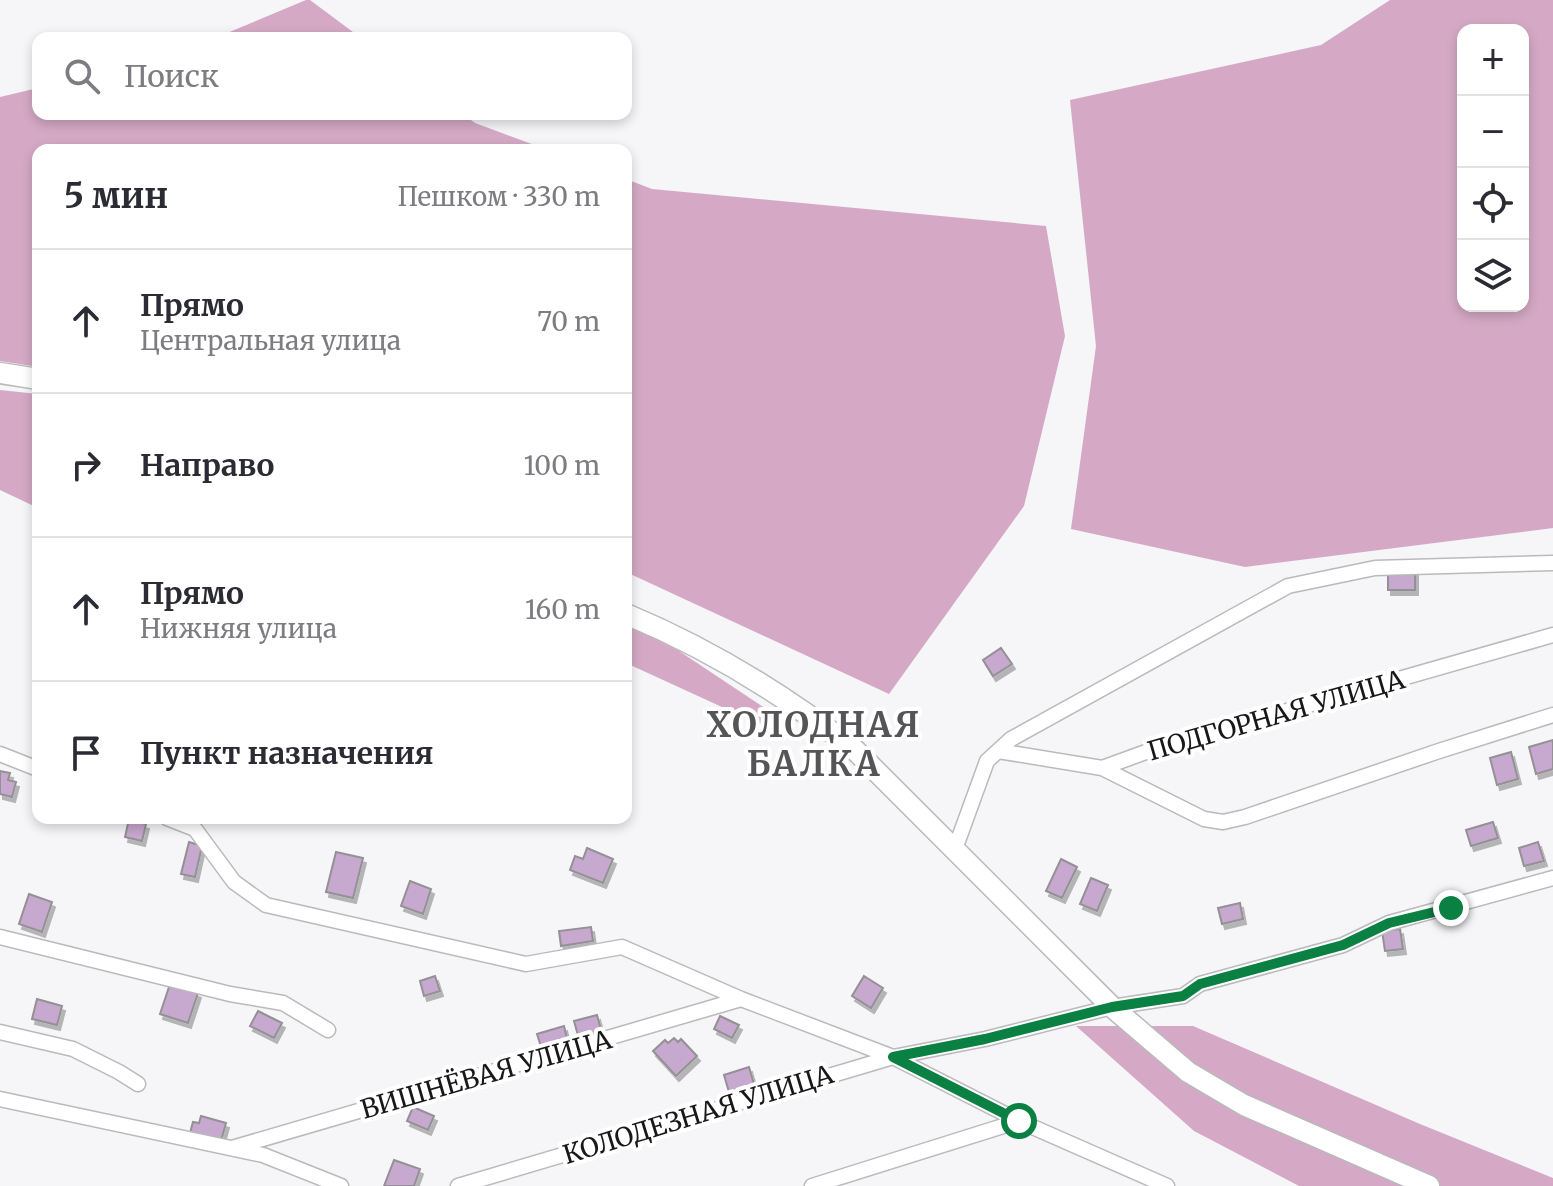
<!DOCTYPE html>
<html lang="ru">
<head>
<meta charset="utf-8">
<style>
  :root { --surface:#fff; --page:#f2f2f3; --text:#2b2b33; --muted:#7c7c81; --line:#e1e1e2 }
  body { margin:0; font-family:Merriweather,serif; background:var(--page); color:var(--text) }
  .controls { position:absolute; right:24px; top:24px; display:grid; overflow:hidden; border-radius:16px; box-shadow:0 4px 12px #0003 }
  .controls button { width:72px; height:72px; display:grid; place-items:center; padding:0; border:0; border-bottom:2px solid var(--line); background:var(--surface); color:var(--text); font:40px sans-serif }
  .stop { position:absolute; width:24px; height:24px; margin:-18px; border:6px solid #0b8043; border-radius:50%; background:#fff }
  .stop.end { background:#0b8043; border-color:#fff; box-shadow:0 2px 8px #0008 }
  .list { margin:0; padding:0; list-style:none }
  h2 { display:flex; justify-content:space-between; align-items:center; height:104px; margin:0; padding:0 32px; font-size:34px }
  h2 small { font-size:26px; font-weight:400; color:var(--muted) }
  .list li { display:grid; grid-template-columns:52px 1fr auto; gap:24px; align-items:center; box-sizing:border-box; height:144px; padding:0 32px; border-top:2px solid var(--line) }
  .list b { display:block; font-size:30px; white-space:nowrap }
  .list p { margin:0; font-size:26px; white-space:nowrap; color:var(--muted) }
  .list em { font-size:26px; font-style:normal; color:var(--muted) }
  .icon { flex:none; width:44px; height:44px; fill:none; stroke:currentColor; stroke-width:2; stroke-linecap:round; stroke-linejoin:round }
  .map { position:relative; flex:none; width:1553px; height:1186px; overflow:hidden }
  .search { position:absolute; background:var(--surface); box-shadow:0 4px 12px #0003; left:32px; top:32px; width:600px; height:88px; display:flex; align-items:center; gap:20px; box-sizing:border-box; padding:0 28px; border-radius:16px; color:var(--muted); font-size:30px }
  .panel { position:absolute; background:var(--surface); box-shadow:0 4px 12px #0003; left:32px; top:144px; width:600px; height:680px; border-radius:16px }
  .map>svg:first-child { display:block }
  .forest { fill:#d5a9c5; fill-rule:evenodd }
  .building { fill:#c7a8ce; stroke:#939194; stroke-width:2; filter:url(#shadow) }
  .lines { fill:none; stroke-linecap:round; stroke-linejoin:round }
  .street-casing { stroke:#bab9bc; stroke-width:17 }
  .secondary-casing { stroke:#bab9bc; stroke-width:23 }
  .street { stroke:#fff; stroke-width:14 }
  .secondary { stroke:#fff; stroke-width:20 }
  .route { stroke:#0b8043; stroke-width:10 }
  .labels { text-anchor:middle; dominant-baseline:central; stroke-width:8; stroke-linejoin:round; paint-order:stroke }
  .street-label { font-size:26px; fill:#181819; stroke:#fff }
  .district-label { font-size:34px; font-weight:bold; letter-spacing:2px; fill:#555457; stroke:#fff }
</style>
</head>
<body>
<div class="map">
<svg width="1553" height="1186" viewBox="0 0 1553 1186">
  <defs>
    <filter id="shadow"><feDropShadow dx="3" dy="5" stdDeviation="0" flood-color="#0004"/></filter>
  </defs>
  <rect width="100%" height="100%" fill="#f6f5f8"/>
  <!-- forest -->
  <path class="forest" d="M306 0H310L361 38H215Z
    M1390 0H1553V528L1245 567 1071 529 1096 346 1070 100 1321 45ZM1463 30H1523V306H1463Z
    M38 88V114H463L475 123 548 150H38V367L0 361V97Z
    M626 179 652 189 1046 226 1065 336 1024 506 889 694 626 572Z
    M0 390 38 394V508L0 490Z
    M626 622 652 633 795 728 759 724 626 663Z
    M1076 1026H1193L1420 1124 1553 1178V1186H1299L1194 1131Z"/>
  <!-- building -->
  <path class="building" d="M1388 570H1415V590H1388Z
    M1001 648 1012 664 993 676 983 660Z
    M1553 740V769L1536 774 1529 747Z
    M1511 752 1518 779 1497 785 1490 758Z
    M0 771 10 773 8 780 16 782 12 797 0 794Z
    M129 819 146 824 142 841 125 837Z
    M1493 822 1498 838 1471 846 1466 830Z
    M189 842 202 846 195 877 181 874Z
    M1538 842 1544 861 1524 866 1519 848Z
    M587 848 613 859 603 883 570 870 575 856 583 859Z
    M336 852 363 858 353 898 326 892Z
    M1061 859 1077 867 1062 898 1046 891Z
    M1091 878 1108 885 1097 911 1080 904Z
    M410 881 431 889 423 914 401 906Z
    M29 894 52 902 42 932 19 924Z
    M1240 903 1243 919 1222 924 1218 908Z
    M591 927 593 941 561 946 559 931Z
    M1400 929 1403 949 1385 951 1382 931Z
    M435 976 440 991 424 996 420 981Z
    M864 976 883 988 871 1008 852 996Z
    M170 984 198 993 188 1023 160 1014Z
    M37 999 62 1006 57 1025 32 1019Z
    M258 1011 282 1023 274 1038 250 1026Z
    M597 1015 602 1033 579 1039 574 1021Z
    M720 1016 739 1025 732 1038 714 1029Z
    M564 1026 568 1042 542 1050 537 1034Z
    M674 1038 678 1042 681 1039 697 1056 676 1076 653 1051 665 1040 668 1043Z
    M749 1067 756 1091 731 1099 724 1075Z
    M413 1107 434 1116 428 1130 407 1121Z
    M201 1116 226 1123 221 1141 190 1133 193 1122 199 1123Z
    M394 1160 420 1169 414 1186H384Z"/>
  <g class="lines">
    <!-- street casing -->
    <g class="street-casing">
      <path id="street" d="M998 751 1102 768 1154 749 1553 635
        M0 754 38 769
        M1102 768 1204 819 1223 822 1245 817 1439 751 1553 715
        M167 818 195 829 234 882 266 905 526 964 622 947 741 999 893 1057 1019 1121 1167 1186
        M955 849 987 761 1011 739 1288 586 1375 568 1553 563
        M0 937 230 994 283 1003 328 1030
        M0 1032 73 1049 119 1072 138 1084
        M0 1099 263 1155 341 1186
        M232 1148 741 999
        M458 1186 893 1057 985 1039 1112 1007 1183 996 1200 984 1343 945 1389 923 1553 878
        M812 1186 1019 1121"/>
    </g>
    <!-- secondary casing -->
    <g class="secondary-casing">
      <path id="secondary" d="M0 373 38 379
        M626 614C710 649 782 693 854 749L1112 1007 1188 1072 1244 1105 1429 1186"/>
    </g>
    <!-- street -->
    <use href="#street" class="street"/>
    <!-- secondary -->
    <use href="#secondary" class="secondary"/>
  </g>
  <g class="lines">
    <!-- route -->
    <path class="route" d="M1019 1121 893 1057 985 1039 1112 1007 1183 996 1200 984 1343 945 1389 923 1451 908"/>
  </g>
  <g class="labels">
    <!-- street labels -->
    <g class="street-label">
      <text transform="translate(1276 715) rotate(-16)">ПОДГОРНАЯ УЛИЦА</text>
      <text transform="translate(486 1074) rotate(-16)">ВИШНЁВАЯ УЛИЦА</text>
      <text transform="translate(698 1114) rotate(-17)">КОЛОДЕЗНАЯ УЛИЦА</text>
    </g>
    <!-- district labels -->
    <g class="district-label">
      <text x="814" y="725">ХОЛОДНАЯ<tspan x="814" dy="39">БАЛКА</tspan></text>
    </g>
  </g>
</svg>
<div class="controls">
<button>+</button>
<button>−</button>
<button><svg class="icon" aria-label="locate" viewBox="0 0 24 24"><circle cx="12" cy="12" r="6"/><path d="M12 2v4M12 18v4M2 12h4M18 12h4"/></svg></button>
<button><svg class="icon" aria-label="layers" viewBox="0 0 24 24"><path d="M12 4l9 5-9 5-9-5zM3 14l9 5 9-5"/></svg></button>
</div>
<div class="stop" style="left:1019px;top:1121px"></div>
<div class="stop end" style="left:1451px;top:908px"></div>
<div class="search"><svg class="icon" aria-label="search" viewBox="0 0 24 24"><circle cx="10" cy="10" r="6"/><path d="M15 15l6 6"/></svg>Поиск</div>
<section class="panel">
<h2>5 мин<small>Пешком · 330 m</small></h2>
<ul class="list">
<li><svg class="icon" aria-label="ahead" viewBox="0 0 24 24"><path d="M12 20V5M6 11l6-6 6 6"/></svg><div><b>Прямо</b><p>Центральная улица</p></div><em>70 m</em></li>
<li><svg class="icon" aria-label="right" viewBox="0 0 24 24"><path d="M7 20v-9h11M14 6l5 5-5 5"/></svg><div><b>Направо</b></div><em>100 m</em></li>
<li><svg class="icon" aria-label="ahead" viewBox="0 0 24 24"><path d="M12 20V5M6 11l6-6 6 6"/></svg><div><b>Прямо</b><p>Нижняя улица</p></div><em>160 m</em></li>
<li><svg class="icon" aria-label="arrive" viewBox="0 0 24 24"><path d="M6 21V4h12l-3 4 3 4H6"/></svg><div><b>Пункт назначения</b></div></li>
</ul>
</section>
</div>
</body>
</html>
